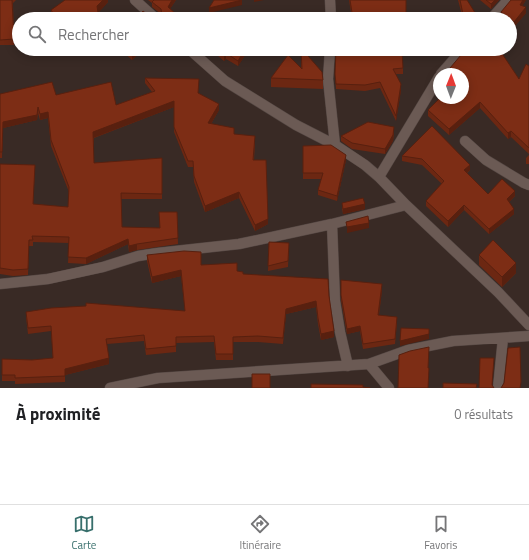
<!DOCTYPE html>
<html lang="fr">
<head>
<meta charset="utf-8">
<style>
  :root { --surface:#fff; --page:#f2f2f2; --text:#202124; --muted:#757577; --line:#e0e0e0; --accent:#386f6c }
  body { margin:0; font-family:"Titillium Web",sans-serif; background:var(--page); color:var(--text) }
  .compass { position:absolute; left:433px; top:68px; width:36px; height:36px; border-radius:50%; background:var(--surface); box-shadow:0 2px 10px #0003; rotate:1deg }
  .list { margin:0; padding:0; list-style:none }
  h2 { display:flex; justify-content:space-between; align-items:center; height:52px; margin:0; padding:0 16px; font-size:17px }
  h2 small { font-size:13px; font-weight:400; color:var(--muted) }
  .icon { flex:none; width:22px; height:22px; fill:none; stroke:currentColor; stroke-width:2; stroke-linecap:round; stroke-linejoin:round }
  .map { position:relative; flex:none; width:529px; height:388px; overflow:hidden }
  .search { position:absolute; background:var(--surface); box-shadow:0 2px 10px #0003; left:12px; right:12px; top:12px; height:44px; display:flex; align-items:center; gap:10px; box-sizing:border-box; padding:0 14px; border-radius:22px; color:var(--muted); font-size:15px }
  .sheet { height:116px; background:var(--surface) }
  nav { display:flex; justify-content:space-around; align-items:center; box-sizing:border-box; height:56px; border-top:1px solid var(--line); background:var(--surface); font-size:11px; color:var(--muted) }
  nav a { display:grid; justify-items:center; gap:2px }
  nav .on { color:var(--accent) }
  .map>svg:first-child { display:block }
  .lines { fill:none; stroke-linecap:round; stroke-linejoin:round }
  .minor-casing { stroke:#544743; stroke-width:11 }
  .minor { stroke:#6b5a54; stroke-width:10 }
  .wall { fill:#6c2712 }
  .shaded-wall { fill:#58200f }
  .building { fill:#7d2d15; stroke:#58200f }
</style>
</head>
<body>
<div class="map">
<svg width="529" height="388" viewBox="0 0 529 388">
  <rect width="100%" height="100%" fill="#392a25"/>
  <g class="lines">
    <!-- minor casing -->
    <g class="minor-casing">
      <path id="minor" d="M135 0 156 19
        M330 0 331 19
        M491 19 508 0
        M189 49 225 81 296 125 335 145 365 165 379 177 406 205 498 292 529 325
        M330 49 328 79 335 145
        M441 74 463 49
        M465 141 486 160 524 183 529 185
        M379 177 439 77
        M332 224 335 301 340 332 348 366
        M0 284 48 279 103 267 138 256 157 253 239 244 332 224 406 205
        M369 364 389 388
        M110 388 158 378 369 364 408 350 453 341 529 336
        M498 388 503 338"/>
    </g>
    <!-- minor -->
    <use href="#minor" class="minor"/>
  </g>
  <!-- wall -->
  <path class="wall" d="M0 0H16L13 3 14 45H0Z
    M108 0V2L98 13 99 19H51V10Z
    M148 0H176L170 9 175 18 174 19H159L161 17V14L152 7V3Z
    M349 0H406V18L403 19H352Z
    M458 0H467L479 19H463Z
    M480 0H499L491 9Z
    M526 0 522 6 526 13 514 27 510 24V19H503L501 17V12Z
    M120 49H143L132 60Z
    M210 49H249L238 66 226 59 224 61Z
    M301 49 323 80V89L271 87V78L301 68Z
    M357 49H381L382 52 403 68V74H396L401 90 396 121 380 88 365 91 336 89 335 74 357 52Z
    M529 66V154L511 137 508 139 480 108 449 135 428 116V110L519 79Z
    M145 78 199 93 219 110 211 124 234 134 255 142 254 160 268 224 255 231 239 198 205 212 194 182 193 167H188L174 132V107L94 138V163L162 158V199H121L122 227 159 228 177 212 178 244 137 250 129 252 128 244 86 264 68 263 69 243 33 242V246H29L28 275 13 276 0 274V164L34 204 68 207 69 192 51 146 48 118 40 120 38 113 37 120 3 128 2 158H0V94L56 95 116 105 152 92 145 83Z
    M432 126 470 170 467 173 488 194 515 196 509 202 514 214 489 234 464 210 448 227 426 206V201L442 184 422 165 402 161V156Z
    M394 133 393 141 385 154 352 149 341 141V136Z
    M303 146 346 160 337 201 318 195V190L322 179H303Z
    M529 155V164H526V158Z
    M342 203 365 209 343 214 342 208Z
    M269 242 289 243 288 267 268 271Z
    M147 255 237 271 243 274 329 296 334 337 321 340 318 324 316 307 286 314 283 344 258 342H233V360H216L214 342 176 343V352L146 355 144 341 107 344 109 364 65 375V382L15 384V381H2V359L32 360 53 358 51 331 28 334 26 317V312L185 311 181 276 152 283 147 261Z
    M479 255 516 273 502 287 479 265Z
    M341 280 382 290 379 315 397 322 395 344 363 349 360 331 347 334 341 300Z"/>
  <!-- shaded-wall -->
  <path class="shaded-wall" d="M103 0H108V2L97 14V6Z
    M172 0H176L168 12V7Z
    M242 0V5L209 13V8Z
    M254 0H264L254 2Z
    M495 0H499L491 9V4Z
    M523 0H526L520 10V5Z
    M526 7V13L514 27V22Z
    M175 13V18L174 19H169Z
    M406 13V18L403 19H388Z
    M138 49H143L132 60V55Z
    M245 49H249L238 66V61Z
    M226 53V59L224 61V56Z
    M401 84V90L396 121V116Z
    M174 101V107L93 138V132Z
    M480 102V108L449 135V129Z
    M219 104V110L208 129V123Z
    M38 107 37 120 3 128 2 158 3 122Z
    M48 112V118L40 120V114Z
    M394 127 393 141 385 154V149Z
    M511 131V137L508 139V133Z
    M346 155V160L337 201V196Z
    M470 165V170L464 175V170Z
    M515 191V196L507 204V199Z
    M239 192V198L205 212V206Z
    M365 204V209L343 214V209Z
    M464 205V210L448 227V221Z
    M514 209V214L489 234V229Z
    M268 219V224L255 231V225Z
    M369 223V228L347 233V227Z
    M128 239V244L86 264V258Z
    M137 244V250L129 252V246Z
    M516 263V273L502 287V277Z
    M181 270V276L152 283V277Z
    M382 284V290L378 321V315Z
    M316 301V307L286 314 283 344 286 309Z
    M360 326V331L347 334V329Z
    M334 331V337L321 340V334Z
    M429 334V339L400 346V341Z
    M109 358V364L65 375V369Z"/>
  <!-- building -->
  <path class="building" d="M0 0H12L14 39 0 40Z
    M65 0H103L97 6 99 19H57L51 10Z
    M154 0H172L168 7 175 13 169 19H159L162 15 161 9 152 2Z
    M214 0H242L209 8Z
    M350 0H406V13L388 19H353Z
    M460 0H467L479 19H464Z
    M486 0H495L491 4Z
    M511 0H523L520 5 526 7 514 22 501 12Z
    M143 11 153 19H135Z
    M245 15 249 19H214L218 16Z
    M126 49H138L132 55Z
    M216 49H245L238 61 226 53 224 56Z
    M301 49H302L322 72 323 80 271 78 288 55 302 69Z
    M358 49H381L382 52 402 51 403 68 393 69 401 84 396 116 380 82 365 85 336 84 335 74 336 50 358 52Z
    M466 49H499L519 79 526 64 529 66V148L511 131 508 133 480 102 449 129 428 110 440 98H463V74H445Z
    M145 78 199 79 198 93 219 104 208 123 234 128V134L255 136 253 160H266L268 219 255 225 239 192 205 206 194 176 193 161H188L174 127V101L93 132 94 163 162 158V194L121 193 122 227 160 228 159 212H177L178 238 137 244 129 246 128 239 86 258 68 257 69 237 32 236 33 240H29L28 269 13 270 0 268V164L35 165 33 204 68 207 69 187 51 140 48 112 40 114 38 107 37 115 3 122 2 152H0V94L52 82 56 95 111 82 116 105 155 91Z
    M368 122 394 127 393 135 385 149 352 143 341 136Z
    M432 126 470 165 464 170 488 194 502 179 515 191 507 199 514 209 489 229 464 205 448 221 426 201 444 181 422 159 402 156Z
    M331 145 346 155 337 196 318 190 323 173H303V146Z
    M363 198 365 204 343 209 342 203Z
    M368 216 369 223 347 227 346 222Z
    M493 240 516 263 502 277 479 255Z
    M269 242 289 243 288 261 268 266Z
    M184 251 201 252V265L237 263V271L243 272V274L328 279 329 296 334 331 321 334 318 318 316 301 286 309 283 338 258 336 233 337V354H216L214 336 176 337V346L146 349 144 335 106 339 109 358 65 369V376L15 378V375H2V359L32 360 53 358 51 326 28 328 26 312 51 308 86 306V303L185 311 181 270 152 277 147 255Z
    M341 280 382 284 378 315 397 317 395 339 363 344 360 326 347 329 341 295Z
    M401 328 429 329V334L400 341Z
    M429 347 428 368H429L428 388H398L399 355 410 351Z
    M520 347 521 382 520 388H501L504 383 508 348Z
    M480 358H494L492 385 494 388H479Z
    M252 374H270V388H252Z
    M443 383 477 384 476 388H443Z
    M311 384 363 385V387L370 388H311Z"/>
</svg>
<svg class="compass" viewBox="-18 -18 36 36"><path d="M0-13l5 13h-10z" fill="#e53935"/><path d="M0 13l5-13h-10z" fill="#757577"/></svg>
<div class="search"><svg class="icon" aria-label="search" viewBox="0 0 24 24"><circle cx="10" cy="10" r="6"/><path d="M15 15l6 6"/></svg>Rechercher</div>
</div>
<section class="sheet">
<h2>À proximité<small>0 résultats</small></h2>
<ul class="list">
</ul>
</section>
<nav>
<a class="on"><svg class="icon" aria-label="map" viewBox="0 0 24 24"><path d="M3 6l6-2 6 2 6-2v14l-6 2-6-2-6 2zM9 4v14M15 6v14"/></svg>Carte</a>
<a><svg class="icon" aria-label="directions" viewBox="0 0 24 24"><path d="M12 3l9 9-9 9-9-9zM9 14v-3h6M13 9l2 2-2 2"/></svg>Itinéraire</a>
<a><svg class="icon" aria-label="saved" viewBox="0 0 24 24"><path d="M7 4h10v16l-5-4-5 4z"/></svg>Favoris</a>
</nav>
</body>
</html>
